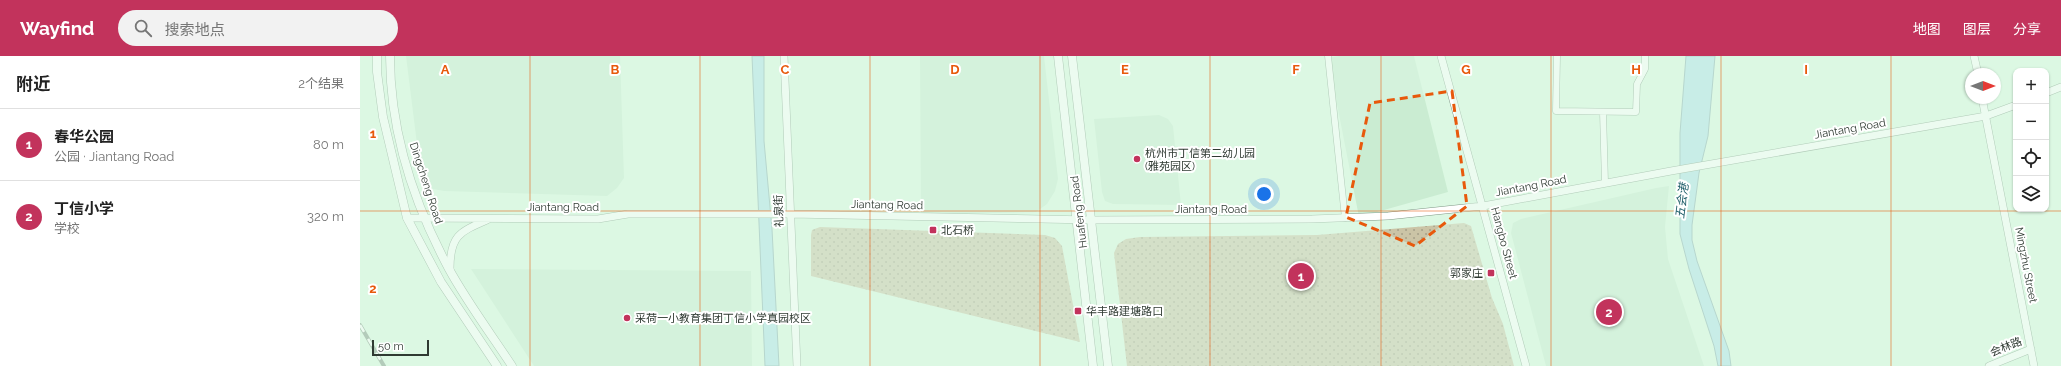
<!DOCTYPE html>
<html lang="zh">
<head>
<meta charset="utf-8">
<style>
  :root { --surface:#fff; --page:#f2f2f2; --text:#222; --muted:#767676; --line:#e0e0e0; --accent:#c2335c }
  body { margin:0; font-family:Raleway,"Noto Sans SC",sans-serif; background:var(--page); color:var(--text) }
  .controls { position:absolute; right:12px; top:12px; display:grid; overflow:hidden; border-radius:8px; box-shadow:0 1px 3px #0004 }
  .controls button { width:36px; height:36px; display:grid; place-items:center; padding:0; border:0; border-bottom:1px solid var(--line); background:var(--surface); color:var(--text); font:20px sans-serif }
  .compass { position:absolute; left:1605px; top:12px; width:36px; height:36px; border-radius:50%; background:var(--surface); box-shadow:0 1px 3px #0004; rotate:90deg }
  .scale { position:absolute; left:12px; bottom:10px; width:57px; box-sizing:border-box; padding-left:4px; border:2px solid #2f3a32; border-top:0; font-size:11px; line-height:14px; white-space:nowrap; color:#2f3a32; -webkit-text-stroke:3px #fff; paint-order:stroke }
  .you { position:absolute; left:904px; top:138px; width:14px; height:14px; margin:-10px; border:3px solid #fff; border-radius:50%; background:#1a73e8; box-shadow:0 0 0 6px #1a73e833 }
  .badge { display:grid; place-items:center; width:26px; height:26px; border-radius:50%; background:var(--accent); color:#fff; font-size:13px; font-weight:700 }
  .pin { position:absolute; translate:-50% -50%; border:2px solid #fff; box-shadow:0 1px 4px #0006 }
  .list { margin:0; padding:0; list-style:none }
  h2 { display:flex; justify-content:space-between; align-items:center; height:52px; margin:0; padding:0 16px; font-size:17px }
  h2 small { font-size:13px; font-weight:400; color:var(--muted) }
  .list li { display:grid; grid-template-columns:26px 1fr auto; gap:12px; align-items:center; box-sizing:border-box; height:72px; padding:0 16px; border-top:1px solid var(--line) }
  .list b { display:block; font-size:15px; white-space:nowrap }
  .list p { margin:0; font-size:13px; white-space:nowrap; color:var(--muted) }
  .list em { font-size:13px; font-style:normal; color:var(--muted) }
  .icon { flex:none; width:22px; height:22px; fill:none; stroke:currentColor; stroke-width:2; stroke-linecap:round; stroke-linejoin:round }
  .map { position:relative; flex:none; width:1701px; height:310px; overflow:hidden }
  header { display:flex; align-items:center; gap:24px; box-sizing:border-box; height:56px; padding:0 20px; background:var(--accent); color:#fff }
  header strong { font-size:19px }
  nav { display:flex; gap:22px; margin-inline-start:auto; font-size:14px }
  .search { width:280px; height:36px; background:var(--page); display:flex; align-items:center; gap:10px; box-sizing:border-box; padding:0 14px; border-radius:22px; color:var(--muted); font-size:15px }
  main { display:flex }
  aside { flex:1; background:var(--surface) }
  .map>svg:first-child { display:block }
  .built { fill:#caecd2 }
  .grass { fill:url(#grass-dots) }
  .water { fill:#b0e0ea; stroke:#89aeb3 }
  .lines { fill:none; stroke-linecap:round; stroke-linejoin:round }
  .minor-casing { stroke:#7e9885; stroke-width:7 }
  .tertiary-casing { stroke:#7e9885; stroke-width:8 }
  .secondary-casing { stroke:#7e9885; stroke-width:9 }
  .minor { stroke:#fff; stroke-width:6 }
  .tertiary { stroke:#fff; stroke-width:7 }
  .secondary { stroke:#fff; stroke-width:8 }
  .rail-casing { stroke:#829587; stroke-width:4 }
  .rail { stroke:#fff; stroke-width:2.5; stroke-dasharray:8; stroke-linecap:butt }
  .marked { fill:none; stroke:#e8590c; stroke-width:3; stroke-dasharray:8 5; stroke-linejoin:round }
  .grid { fill:none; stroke:#e8590c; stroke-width:1; stroke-opacity:0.55 }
  .poi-dot { fill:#c2335c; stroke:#fff; stroke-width:1.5 }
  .labels { text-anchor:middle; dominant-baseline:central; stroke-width:4; stroke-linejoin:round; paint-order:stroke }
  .street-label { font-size:11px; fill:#2f3a32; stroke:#fff }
  .poi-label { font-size:11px; fill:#2f3a32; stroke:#fff; text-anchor:start }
  .water-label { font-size:12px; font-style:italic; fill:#23616c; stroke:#fff }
  .grid-label { font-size:13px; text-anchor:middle; font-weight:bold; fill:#e8590c; stroke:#fff; stroke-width:4; stroke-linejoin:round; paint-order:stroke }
</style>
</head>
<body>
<header>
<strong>Wayfind</strong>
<div class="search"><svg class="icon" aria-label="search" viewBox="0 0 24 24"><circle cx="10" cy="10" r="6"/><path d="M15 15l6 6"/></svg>搜索地点</div>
<nav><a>地图</a><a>图层</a><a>分享</a></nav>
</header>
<main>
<aside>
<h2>附近<small>2个结果</small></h2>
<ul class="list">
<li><span class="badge">1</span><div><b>春华公园</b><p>公园 · Jiantang Road</p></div><em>80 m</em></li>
<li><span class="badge">2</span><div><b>丁信小学</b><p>学校</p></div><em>320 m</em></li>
</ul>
</aside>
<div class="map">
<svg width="1701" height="310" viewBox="0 0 1701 310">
  <defs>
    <pattern id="grass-dots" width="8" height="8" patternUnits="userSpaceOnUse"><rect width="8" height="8" fill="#cbc4a6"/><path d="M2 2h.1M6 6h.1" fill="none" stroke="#a5a088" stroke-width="1.8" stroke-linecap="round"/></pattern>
  </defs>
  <rect width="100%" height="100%" fill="#dcf8e3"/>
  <!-- built -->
  <path class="built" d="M46 0H260L264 122 257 132 247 140 84 135 73 133 66 126 58 96Z
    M560 0H684L698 123 695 135 687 148 676 156 561 159Z
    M979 0H1054L1088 136 999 161 968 2Z
    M799 59 808 63 813 70 821 149 753 148 745 145 742 136 734 63Z
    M1309 130 1305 171 1308 203 1344 310H1186L1151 177 1153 167 1161 163 1296 132Z
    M111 213 391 215 392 310H174Z"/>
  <!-- grass -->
  <path class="grass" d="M1104 167 1111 170 1132 242 1143 268 1154 310H767L754 197 758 188 766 183 780 181 957 179Z
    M460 171 685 179 695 182 702 190 720 286 451 220V179L452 174Z"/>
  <!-- water -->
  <path class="water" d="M392 0H404V85L412 173 419 310H405Z
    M1326 0H1355L1348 80 1339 117 1332 169V184L1337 205 1369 295 1371 310H1358L1354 290 1329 213 1320 178V77Z"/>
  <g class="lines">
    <!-- minor casing -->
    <g class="minor-casing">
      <path id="minor" d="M968 0 985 162
        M1197 0 1196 55 1276 56 1277 28 1285 13V0
        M1243 56 1245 127"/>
    </g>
    <!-- tertiary casing -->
    <g class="tertiary-casing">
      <path id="tertiary" d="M424 0 437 310
        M1081 0 1166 310
        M1614 0 1618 18
        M1686 37 1701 31
        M1622 42 1674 310
        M47 162 238 163 268 158H431L731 164 952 163 1028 160 1123 150 1311 115 1626 60 1656 49
        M90 213C90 180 99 176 127 164
        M1629 310 1671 293"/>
    </g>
    <!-- secondary casing -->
    <g class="secondary-casing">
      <path id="secondary" d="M17 0V16L23 61 47 162 81 226 137 310
        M30 0C30 74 54 148 89 213 107 246 131 278 152 310
        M698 0 733 310
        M712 0 748 310"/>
    </g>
    <!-- minor -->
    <use href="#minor" class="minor"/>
    <!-- tertiary -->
    <use href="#tertiary" class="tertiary"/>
    <!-- secondary -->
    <use href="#secondary" class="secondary"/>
    <!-- rail casing -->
    <g class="rail-casing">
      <path id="rail" d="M0 269 24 310"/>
    </g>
    <!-- rail -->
    <use href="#rail" class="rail"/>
  </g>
  <!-- marked area -->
  <path d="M0 0H1701V310H0ZM1092 35 1107 150 1055 190 986 161 1010 47Z" fill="#dcf8e3" fill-opacity=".55" fill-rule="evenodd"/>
  <path class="marked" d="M1092 35 1107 150 1055 190 986 161 1010 47Z"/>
  <!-- grid -->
  <path class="grid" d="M170 0V310M340 0V310M510 0V310M680 0V310M850 0V310M1021 0V310M1191 0V310M1361 0V310M1531 0V310M0 155H1701"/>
  <!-- markers -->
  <g class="poi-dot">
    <circle cx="777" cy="103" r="4"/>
    <rect x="569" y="170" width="8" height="8" rx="2"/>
    <rect x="1127" y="213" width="8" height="8" rx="2"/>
    <rect x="714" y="251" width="8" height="8" rx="2"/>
    <circle cx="267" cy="262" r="4"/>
  </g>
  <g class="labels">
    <!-- street labels -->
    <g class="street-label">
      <text transform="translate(1490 73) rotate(-10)">Jiantang Road</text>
      <text transform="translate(66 127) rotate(72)">Dingcheng Road</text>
      <text transform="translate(1171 130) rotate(-11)">Jiantang Road</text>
      <text transform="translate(527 149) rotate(1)">Jiantang Road</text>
      <text x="203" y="151">Jiantang Road</text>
      <text x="851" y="153">Jiantang Road</text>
      <text transform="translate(419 155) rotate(-92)">礼泉街</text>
      <text transform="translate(719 156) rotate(-97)">Huafeng Road</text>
      <text transform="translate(1144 187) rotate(75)">Hangbo Street</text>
      <text transform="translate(1666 209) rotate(79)">Mingzhu Street</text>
      <text transform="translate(1646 291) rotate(-22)">会林路</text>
    </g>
    <!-- poi labels -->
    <g class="poi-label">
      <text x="785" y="97">杭州市丁信第二幼儿园<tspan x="785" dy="13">(雅苑园区)</tspan></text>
      <text x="581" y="174">北石桥</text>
      <text x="1123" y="217" text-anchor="end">郭家庄</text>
      <text x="726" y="255">华丰路建塘路口</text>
      <text x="275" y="262">采荷一小教育集团丁信小学真园校区</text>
    </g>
    <!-- water labels -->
    <g class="water-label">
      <text transform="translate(1322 145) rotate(-83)">五会港</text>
    </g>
  </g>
  <g class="grid-label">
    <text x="85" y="18">A</text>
    <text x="255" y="18">B</text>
    <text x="425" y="18">C</text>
    <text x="595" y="18">D</text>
    <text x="765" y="18">E</text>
    <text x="936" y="18">F</text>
    <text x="1106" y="18">G</text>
    <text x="1276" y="18">H</text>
    <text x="1446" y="18">I</text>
    <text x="13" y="82">1</text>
    <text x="13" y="237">2</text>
  </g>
</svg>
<div class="controls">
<button>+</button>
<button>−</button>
<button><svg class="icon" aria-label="locate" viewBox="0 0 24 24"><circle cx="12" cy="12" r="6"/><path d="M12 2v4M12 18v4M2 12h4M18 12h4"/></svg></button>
<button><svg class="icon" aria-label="layers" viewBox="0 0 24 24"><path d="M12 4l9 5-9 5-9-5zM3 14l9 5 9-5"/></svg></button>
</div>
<svg class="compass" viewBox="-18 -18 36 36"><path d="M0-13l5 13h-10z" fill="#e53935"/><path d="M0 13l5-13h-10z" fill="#767676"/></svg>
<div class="scale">50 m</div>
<div class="you"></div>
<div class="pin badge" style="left:941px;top:220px">1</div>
<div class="pin badge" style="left:1249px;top:256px">2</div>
</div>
</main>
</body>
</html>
